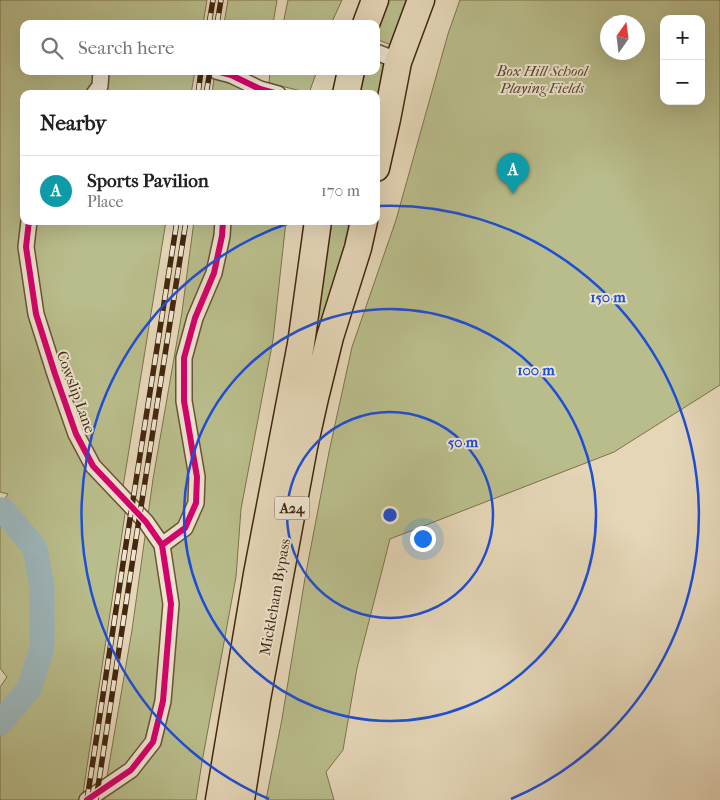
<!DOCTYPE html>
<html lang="en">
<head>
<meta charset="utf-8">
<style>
  :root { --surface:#fff; --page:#f6f6f6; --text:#202124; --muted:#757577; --line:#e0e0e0; --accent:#8f2418 }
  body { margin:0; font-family:"IM FELL French Canon",serif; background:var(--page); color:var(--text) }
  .controls { position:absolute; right:15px; top:15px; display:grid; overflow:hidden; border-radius:10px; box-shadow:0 5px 20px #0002 }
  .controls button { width:45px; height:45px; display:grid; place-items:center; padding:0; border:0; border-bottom:1px solid var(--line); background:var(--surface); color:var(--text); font:25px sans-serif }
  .compass { position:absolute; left:600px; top:15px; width:45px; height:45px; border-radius:50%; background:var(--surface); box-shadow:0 5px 20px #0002; rotate:14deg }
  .you { position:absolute; left:422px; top:538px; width:18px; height:18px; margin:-12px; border:4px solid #fff; border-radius:50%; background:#1a73e8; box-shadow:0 0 0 8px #1a73e833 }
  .badge { display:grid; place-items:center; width:32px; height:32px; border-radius:50%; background:var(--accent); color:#fff; font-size:16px; font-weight:700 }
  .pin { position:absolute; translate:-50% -41px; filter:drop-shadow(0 1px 2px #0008) }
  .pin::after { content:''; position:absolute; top:26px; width:18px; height:15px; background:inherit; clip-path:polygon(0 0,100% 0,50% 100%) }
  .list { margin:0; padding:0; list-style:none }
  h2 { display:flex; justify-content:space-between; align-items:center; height:65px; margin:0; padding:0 20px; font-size:21px }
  h2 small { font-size:16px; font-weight:400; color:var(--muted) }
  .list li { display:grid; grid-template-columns:32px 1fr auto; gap:15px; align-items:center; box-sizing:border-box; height:70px; padding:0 20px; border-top:1px solid var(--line) }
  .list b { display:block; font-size:19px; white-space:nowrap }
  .list p { margin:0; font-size:16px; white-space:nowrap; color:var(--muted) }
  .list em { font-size:16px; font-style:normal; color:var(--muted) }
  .icon { flex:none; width:28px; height:28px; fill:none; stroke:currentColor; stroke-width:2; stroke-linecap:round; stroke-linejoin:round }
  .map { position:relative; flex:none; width:720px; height:800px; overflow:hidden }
  .search { position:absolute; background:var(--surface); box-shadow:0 5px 20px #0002; left:20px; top:20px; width:360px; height:55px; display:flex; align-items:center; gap:12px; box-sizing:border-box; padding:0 18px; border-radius:10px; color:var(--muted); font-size:19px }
  .panel { position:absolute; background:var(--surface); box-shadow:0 5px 20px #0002; left:20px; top:90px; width:360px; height:135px; border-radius:10px }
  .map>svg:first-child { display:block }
  .green { fill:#b9bd8b; stroke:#7e724c; fill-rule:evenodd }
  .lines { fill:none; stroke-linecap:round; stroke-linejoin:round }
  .river { stroke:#9db6bb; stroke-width:25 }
  .minor-casing { stroke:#6b5338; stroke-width:18 }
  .trunk-casing { stroke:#43270e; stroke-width:29 }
  .minor { stroke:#ede4d0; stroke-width:15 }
  .trunk { stroke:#e4d6b7; stroke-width:26 }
  .rail-casing { stroke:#43270e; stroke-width:5.5 }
  .rail { stroke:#ede4d0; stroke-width:4; stroke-dasharray:11; stroke-linecap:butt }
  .cycleway-casing { stroke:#ede4d0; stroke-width:9 }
  .cycleway { stroke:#d6006c; stroke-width:6 }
  .ring { fill:none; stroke:#1d4ed8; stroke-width:2.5 }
  .labels { text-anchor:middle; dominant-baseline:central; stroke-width:4; stroke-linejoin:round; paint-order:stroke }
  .shield { fill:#ede4d0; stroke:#766048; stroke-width:1 }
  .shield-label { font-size:14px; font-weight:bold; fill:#43270e }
  .park-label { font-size:15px; font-style:italic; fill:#5b4527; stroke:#ede4d0 }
  .street-label { font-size:15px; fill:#43270e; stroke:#ede4d0 }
  .centre { fill:#1d4ed8; stroke:#ede4d0; stroke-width:2.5 }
  .ring-label { font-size:15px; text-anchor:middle; font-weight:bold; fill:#1d4ed8; stroke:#ede4d0; stroke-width:4; stroke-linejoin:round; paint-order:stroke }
</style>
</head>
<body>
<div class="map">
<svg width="720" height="800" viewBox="0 0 720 800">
  <rect width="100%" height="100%" fill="#e4d6b7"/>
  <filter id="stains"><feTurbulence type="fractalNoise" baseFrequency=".004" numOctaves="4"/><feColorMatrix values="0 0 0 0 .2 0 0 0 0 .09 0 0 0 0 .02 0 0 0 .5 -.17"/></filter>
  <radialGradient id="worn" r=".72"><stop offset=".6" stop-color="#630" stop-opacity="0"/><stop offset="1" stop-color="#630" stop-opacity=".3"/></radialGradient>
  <!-- green -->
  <path class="green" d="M0 0H207L203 24H24V71H195L191 94H24V221H166L123 487 128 494 82 800H0V687L7 677 0 668V506L8 494 0 492Z
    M228 0H277L273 24H224Z
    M288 0H342L331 24H283Z
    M384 0H416L391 45 376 39V24Z
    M460 0H720V385L614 452 390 539 357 668 343 750 326 772 334 800H266L282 719 305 578 329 452 352 347 396 220 448 34ZM664 19H701V101H664ZM608 22H638V52H608Z
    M376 61 383 62 387 70 376 123V94H355L360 71H376Z
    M270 71H317L309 93 269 83Z
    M214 78 259 94H212Z
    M194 221H286L273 340 241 509 236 577 202 762 196 800H103L132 630 153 479 182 312Z
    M327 221H356L271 540Z"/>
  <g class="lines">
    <!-- river -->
    <path class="river" d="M0 510H3L35 548 42 588V648L29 689 0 723"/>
    <!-- minor casing -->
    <g class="minor-casing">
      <path id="minor" d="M376 52 389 57 398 62
        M216 71 231 75 260 89 278 94
        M94 94 100 86 101 71
        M29 221 26 247 36 314 55 374 76 434 93 466 146 522 162 545
        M87 800 131 770 153 742 163 701 171 604 162 545 185 528 196 503 197 477 184 401V358L195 318 214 273 222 236 223 221"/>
    </g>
    <!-- trunk casing -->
    <g class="trunk-casing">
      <path id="trunk" d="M366 24 375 0
        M346 94 351 71
        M376 168 387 119 398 62 421 0
        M219 800 257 574 301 344 318 221
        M241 800 257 699 304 447 315 398 330 337 358 248 364 221"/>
    </g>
    <!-- minor -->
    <use href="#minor" class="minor"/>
    <!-- trunk -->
    <use href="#trunk" class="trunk"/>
    <!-- rail casing -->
    <g class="rail-casing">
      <path id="rail" d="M209 24 213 0
        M217 24 221 0
        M198 94 201 71
        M206 94 210 71
        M87 800 124 557 177 221
        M96 800 133 558 186 221"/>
    </g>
    <!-- rail -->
    <use href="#rail" class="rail"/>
    <!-- cycleway casing -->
    <g class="cycleway-casing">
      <path id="cycleway" d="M216 71 231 75 260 89 278 94
        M29 221 26 247 36 314 55 374 76 434 93 466 146 522 162 545
        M87 800 131 770 153 742 163 701 171 604 162 545 185 528 196 503 197 477 184 401V358L195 318 214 273 222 236 223 221"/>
    </g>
    <!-- cycleway -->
    <use href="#cycleway" class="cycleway"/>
  </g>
  <!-- distance rings -->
  <g class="ring">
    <circle cx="390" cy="515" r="103"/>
    <circle cx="390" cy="515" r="206"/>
    <path d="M269 799A309 309 0 0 1 292 222M377 206A309 309 0 0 1 511 799"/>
  </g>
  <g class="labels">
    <!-- shield labels -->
    <rect class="shield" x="274.5" y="496.5" width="35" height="23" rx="4"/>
    <g class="shield-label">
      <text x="292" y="508">A24</text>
    </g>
    <!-- park labels -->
    <g class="park-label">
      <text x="542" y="71">Box Hill School<tspan x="542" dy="17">Playing Fields</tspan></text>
    </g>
    <!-- street labels -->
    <g class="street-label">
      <text transform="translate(76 392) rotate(70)">Cowslip Lane</text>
      <text transform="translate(275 597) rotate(-80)">Mickleham Bypass</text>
    </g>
  </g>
  <circle cx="390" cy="515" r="8" class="centre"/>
  <g class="ring-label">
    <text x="608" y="302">150 m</text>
    <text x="536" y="375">100 m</text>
    <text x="463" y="447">50 m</text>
  </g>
  <rect width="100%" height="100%" filter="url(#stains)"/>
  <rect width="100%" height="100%" fill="url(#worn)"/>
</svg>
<div class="controls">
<button>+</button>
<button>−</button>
</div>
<svg class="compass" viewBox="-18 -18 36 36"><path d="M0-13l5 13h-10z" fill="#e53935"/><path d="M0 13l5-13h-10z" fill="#757577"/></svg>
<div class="you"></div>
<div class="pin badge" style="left:513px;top:194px;background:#0f9aa8">A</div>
<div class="search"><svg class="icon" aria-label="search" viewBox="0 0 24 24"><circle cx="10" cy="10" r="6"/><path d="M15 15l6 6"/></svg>Search here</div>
<section class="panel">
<h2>Nearby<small></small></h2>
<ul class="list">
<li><span class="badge" style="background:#0f9aa8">A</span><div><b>Sports Pavilion</b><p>Place</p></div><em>170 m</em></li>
</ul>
</section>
</div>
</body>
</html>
